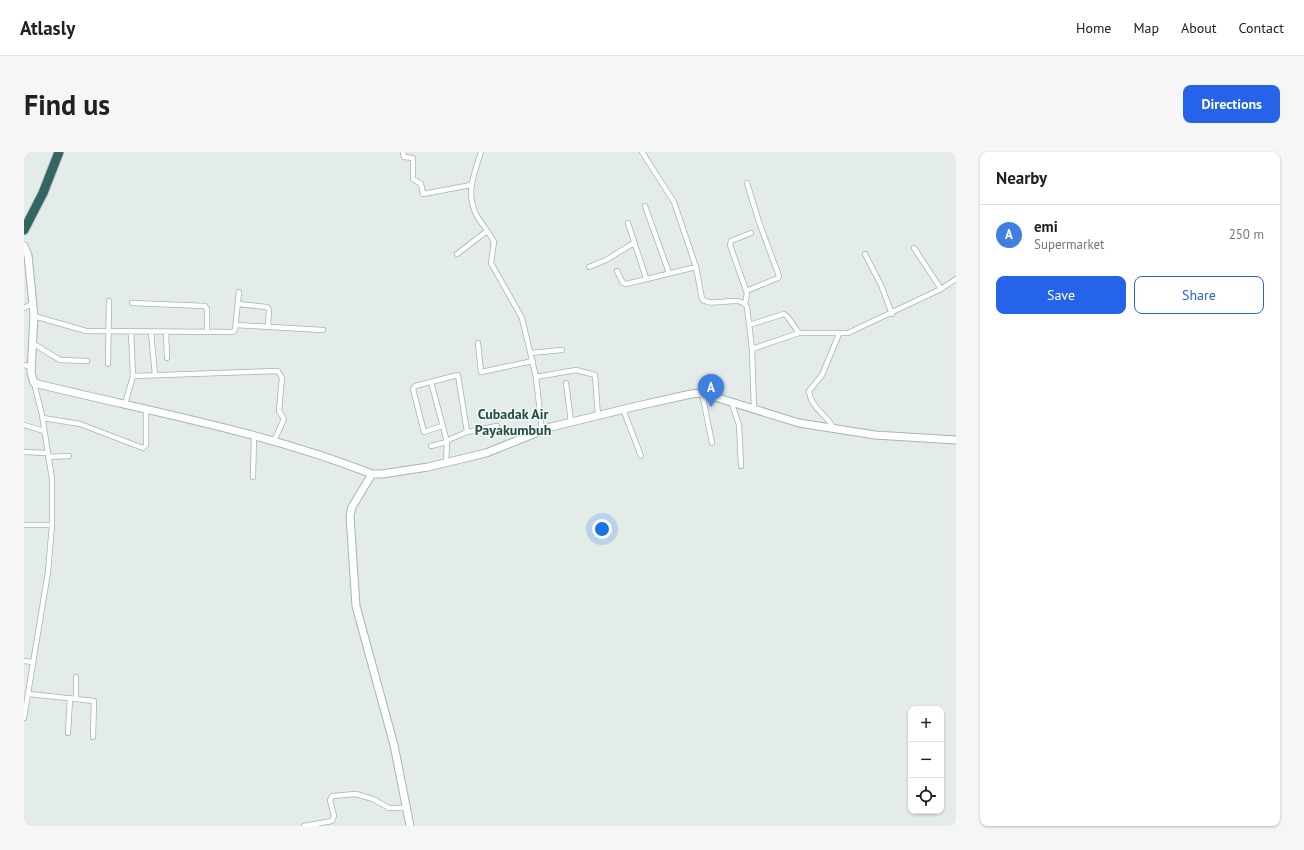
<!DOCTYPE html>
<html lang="en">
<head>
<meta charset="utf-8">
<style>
  :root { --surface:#fff; --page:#f6f6f6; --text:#202124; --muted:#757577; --line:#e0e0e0; --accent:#2563eb }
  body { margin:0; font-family:"PT Sans",sans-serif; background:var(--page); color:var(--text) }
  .controls { position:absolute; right:12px; bottom:12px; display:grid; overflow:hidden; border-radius:8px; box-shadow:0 1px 3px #0004 }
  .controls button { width:36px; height:36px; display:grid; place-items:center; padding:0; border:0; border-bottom:1px solid var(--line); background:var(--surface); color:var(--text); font:20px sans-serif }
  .you { position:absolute; left:578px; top:377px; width:14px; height:14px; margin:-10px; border:3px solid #fff; border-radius:50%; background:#1a73e8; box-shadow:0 0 0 6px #1a73e833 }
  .badge { display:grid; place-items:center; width:26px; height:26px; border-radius:50%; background:var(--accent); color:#fff; font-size:13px; font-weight:700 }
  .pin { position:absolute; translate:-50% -33px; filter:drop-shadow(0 1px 2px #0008) }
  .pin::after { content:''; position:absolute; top:21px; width:14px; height:12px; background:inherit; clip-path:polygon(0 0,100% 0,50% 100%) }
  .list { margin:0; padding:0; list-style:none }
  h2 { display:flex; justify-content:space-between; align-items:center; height:52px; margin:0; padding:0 16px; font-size:17px }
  h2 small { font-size:13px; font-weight:400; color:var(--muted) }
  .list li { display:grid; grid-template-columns:26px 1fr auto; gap:12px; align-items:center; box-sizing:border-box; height:60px; padding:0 16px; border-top:1px solid var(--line) }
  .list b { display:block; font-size:15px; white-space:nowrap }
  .list p { margin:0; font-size:13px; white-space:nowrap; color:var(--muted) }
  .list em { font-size:13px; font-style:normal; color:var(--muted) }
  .actions { display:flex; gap:8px; padding:12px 16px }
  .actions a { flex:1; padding:9px 0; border:1px solid var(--accent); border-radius:8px; text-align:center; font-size:14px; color:var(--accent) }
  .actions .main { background:var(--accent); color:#fff }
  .icon { flex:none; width:22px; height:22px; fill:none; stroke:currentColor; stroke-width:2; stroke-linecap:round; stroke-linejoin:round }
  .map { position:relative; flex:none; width:932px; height:674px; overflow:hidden; border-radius:8px }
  header { display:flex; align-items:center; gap:24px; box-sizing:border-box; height:56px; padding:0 20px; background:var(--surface); border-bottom:1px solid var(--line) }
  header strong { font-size:19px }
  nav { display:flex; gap:22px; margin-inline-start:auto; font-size:14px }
  .intro { display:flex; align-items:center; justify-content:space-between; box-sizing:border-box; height:96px; padding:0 24px }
  h1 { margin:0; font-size:28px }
  .button { padding:10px 18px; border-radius:8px; background:var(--accent); color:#fff; font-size:14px; font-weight:700 }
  main { display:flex; gap:24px; padding:0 24px }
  aside { flex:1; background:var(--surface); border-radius:8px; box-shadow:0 1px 3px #0004 }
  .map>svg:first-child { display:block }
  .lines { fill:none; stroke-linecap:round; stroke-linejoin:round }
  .street-casing { stroke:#a7b4b1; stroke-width:6 }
  .secondary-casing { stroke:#a3b7b3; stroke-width:9 }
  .highway-casing { stroke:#c2c8c8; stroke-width:11 }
  .street { stroke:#fff; stroke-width:4.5 }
  .secondary { stroke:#fff; stroke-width:7 }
  .highway { stroke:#336662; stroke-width:9 }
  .labels { text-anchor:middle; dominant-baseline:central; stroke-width:3; stroke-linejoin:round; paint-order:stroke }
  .quarter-label { font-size:14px; font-weight:bold; fill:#224d48; stroke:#f4f9f7 }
</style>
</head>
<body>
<header>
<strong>Atlasly</strong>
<nav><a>Home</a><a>Map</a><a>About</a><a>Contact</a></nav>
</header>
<div class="intro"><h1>Find us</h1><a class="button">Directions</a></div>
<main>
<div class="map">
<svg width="932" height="674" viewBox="0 0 932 674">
  <rect width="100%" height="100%" fill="#e4ece9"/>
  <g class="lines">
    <!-- street casing -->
    <g class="street-casing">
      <path id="street" d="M379 0 380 5 389 6V27L397 32 399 42 447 33
        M457 0C450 22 441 42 453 64 458 73 466 81 470 90L467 111 498 166 512 225 518 279
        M618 0 650 50 672 115 678 147C689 157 715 141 723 155L728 197 730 257
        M621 54 645 121
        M604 71 622 126
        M890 96 917 137
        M433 102 463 79
        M841 102 857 133 868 162
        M565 115 582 108 610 91
        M593 119 599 131 602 132 672 115
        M722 139 754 126 755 124 735 70 723 31
        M108 151 181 154 183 157V179
        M214 152 243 155 245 158 244 175
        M721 152 723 141 706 93 707 89 727 81
        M0 156 9 151
        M10 164 62 179 209 180 211 178 215 140
        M212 173 299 178
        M725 173 760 162 763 164 775 181
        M127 180 131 223
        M142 180 143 206
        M454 191 457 220 509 209
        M10 192 36 208 63 209
        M728 197 775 181H824L917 137 932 127
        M507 201 538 198
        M84 212 85 149
        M0 213 7 215
        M109 224 254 219 258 226 255 259 260 267 250 289
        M512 225 552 218 571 223 574 264
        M407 230 423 290 422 311
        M542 231 547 270
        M678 241 688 291
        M707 249 715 273 717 314
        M101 252 109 224 107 180
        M599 257 617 304
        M19 266 56 272 119 296 122 293V256
        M0 273 20 279
        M418 274 400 280 389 237 391 234 434 223 443 280 422 289
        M810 277C803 262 787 257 785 239L798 223 815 182
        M443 280 473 274
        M407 294 423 290
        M0 300 23 301
        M24 305 45 304
        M229 325 230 283
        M0 373H28
        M0 509 9 510
        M52 525V546
        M5 542 70 549 69 585
        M0 566 24 420 28 373V327L18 263 10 231
        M44 581 46 546
        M280 674 308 669 310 664 306 648 308 644 332 642 349 647 365 656H383"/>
    </g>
    <!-- secondary casing -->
    <g class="secondary-casing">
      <path id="secondary" d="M0 94 4 103 10 164 7 221 10 231C123 259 239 279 348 322H358L404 315 462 301 527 275 609 255 667 242 678 241 775 271 851 283 932 288
        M348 322 328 355 326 364 332 454 370 593 386 674"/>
    </g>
    <!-- highway casing -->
    <g class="highway-casing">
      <path id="highway" d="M0 78 19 41 35 0"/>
    </g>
    <!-- street -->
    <use href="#street" class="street"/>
    <!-- secondary -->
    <use href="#secondary" class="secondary"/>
    <!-- highway -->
    <use href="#highway" class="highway"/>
  </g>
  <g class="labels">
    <!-- quarter labels -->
    <g class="quarter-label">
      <text x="489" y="262">Cubadak Air<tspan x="489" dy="16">Payakumbuh</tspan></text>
    </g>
  </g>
</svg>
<div class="controls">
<button>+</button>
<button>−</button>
<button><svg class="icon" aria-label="locate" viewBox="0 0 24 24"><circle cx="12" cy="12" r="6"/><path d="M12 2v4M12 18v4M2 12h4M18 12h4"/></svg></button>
</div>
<div class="you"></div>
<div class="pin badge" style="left:687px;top:255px;background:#3f7fe0">A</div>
</div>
<aside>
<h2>Nearby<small></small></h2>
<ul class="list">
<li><span class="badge" style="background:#3f7fe0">A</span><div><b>emi</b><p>Supermarket</p></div><em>250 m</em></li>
</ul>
<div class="actions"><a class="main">Save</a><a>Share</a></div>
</aside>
</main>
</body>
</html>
